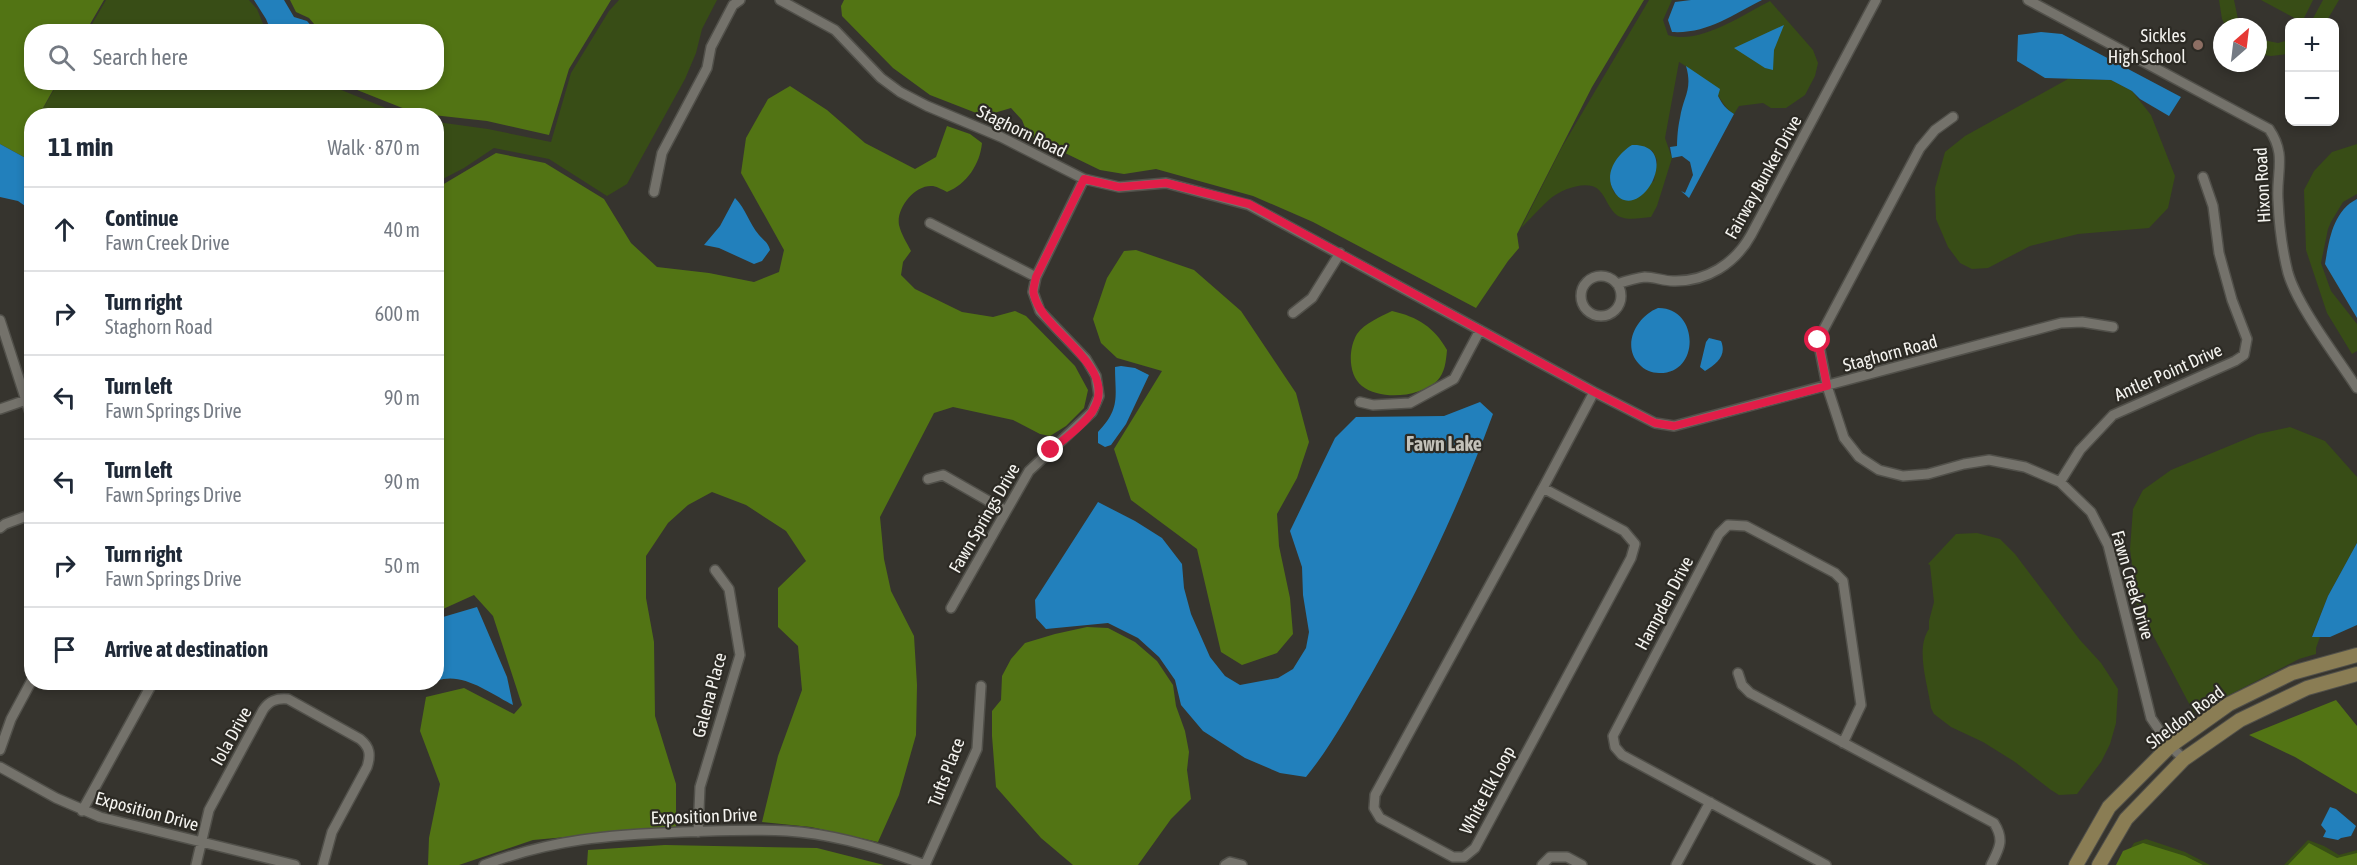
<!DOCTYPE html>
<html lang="en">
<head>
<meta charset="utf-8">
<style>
  :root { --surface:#fff; --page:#f2f2f3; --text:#1f2937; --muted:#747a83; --line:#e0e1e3 }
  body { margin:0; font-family:"Asap Condensed",sans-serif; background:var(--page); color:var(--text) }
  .controls { position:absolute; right:18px; top:18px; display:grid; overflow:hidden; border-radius:12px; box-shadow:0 3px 9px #0003 }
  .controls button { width:54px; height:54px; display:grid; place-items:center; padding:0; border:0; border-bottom:2px solid var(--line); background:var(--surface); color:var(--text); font:30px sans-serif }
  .compass { position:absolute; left:2213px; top:18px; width:54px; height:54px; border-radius:50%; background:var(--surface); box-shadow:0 3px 9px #0003; rotate:28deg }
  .stop { position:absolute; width:18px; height:18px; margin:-14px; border:4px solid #e11d48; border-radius:50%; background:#fff }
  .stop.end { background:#e11d48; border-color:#fff; box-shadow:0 2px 6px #0008 }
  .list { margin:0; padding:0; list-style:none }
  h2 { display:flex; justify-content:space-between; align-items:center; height:78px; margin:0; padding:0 24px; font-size:26px }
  h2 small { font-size:20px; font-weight:400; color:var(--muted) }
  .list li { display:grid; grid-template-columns:39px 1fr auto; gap:18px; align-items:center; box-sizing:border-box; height:84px; padding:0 24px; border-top:2px solid var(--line) }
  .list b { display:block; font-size:22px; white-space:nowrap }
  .list p { margin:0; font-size:20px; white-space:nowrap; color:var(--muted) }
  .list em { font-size:20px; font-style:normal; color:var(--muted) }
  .icon { flex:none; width:33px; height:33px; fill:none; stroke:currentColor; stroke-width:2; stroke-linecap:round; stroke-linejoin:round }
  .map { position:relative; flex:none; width:2357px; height:865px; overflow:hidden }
  .search { position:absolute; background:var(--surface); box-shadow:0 3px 9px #0003; left:24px; top:24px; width:420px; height:66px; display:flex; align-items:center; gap:15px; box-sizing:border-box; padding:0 21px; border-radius:24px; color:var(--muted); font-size:22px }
  .panel { position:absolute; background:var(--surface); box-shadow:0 3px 9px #0003; left:24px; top:108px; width:420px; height:582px; border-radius:24px }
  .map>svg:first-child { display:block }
  .green { fill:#384d16; fill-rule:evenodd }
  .forest { fill:#527414 }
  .water { fill:#2280bc }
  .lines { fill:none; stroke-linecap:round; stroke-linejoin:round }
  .minor-casing { stroke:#51504a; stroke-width:12 }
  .secondary-casing { stroke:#51504a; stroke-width:16 }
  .minor { stroke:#74726b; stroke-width:9 }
  .secondary { stroke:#8a7d54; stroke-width:14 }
  .route { stroke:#e11d48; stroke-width:8 }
  .education-dot { fill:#8d6e63; stroke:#2c2a24; stroke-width:2 }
  .labels { text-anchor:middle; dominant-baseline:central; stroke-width:4.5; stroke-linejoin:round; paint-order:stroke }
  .poi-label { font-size:18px; fill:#f4f3ef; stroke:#2c2a24; text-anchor:end }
  .street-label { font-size:18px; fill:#f4f3ef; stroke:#2c2a24 }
  .neighbourhood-label { font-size:20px; font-weight:bold; fill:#c3c1b9; stroke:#2c2a24 }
</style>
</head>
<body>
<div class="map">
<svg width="2357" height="865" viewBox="0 0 2357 865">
  <rect width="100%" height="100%" fill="#36342e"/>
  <!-- green -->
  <path class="green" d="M106 0H249L257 9 266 31H88Z
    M619 0H717L702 29 696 53 685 79 627 184 607 196 549 159 494 148 464 168 437 182V122L488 129 551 142 571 73 609 11Z
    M1649 0H1672L1663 20 1668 35C1700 45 1742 15 1770 1L1813 50 1818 63 1815 76 1805 95 1786 108H1771L1763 103 1739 106 1734 114C1726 109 1724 104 1719 97 1711 86 1690 68 1679 62L1665 138 1672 158 1657 206 1651 217C1641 218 1628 221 1618 216 1608 209 1607 198 1599 190 1588 179 1562 189 1551 198 1541 207 1531 218 1521 228L1562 147ZM1652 150 1657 160 1654 181 1615 194 1611 185 1610 174Z
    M2219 0H2234L2238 19 2243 27H2226L2222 19Z
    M2261 0H2313L2302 22Z
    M2323 0H2339L2326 22H2311Z
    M2258 39 2278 43 2289 40V54L2271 56 2258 54Z
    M2068 79 2111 80 2132 91 2151 115 2175 176 2168 208 2149 228 2078 234 2030 246 1988 268 1972 269 1960 263 1948 247 1936 219 1935 188 1945 152 1965 136Z
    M58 83H324L403 115H39Z
    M2357 144V194L2343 202 2331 222 2328 229 2321 263 2331 291 2357 324V351L2352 354 2327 313 2306 250 2304 190 2314 171 2332 152Z
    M2290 427 2325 441 2357 477V543L2328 596 2312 636 2320 637 2316 648V654L2299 659 2194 713 2137 605 2130 549 2133 509 2143 490 2171 470 2258 434Z
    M1977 533 2000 539 2015 554 2080 640 2101 663 2118 689 2116 723 2110 744 2101 762 2077 794 2059 795 2051 790 2015 762 1983 742 1951 727 1934 714 1931 708C1928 685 1915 649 1929 629V621L1934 602 1930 565 1928 564 1956 534Z
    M2146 839 2185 852 2210 865H2120L2134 843Z
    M2308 840 2324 846 2339 855 2357 850V865H2284Z"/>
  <!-- forest -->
  <path class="forest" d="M0 0H104L86 31 32 32V82L57 83 39 115 32 116 31 161 0 144Z
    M290 0H611L569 69 549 135 487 121 415 113 342 84V83L436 82V32L320 31 309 18 296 12Z
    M844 0H1644L1592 87 1517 234 1519 248 1508 261 1476 308 1313 222 1253 196 1156 169 1124 174 1100 170 1028 135 1022 120 1011 108 984 116 930 95 893 68 842 16 841 6Z
    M790 86 827 110 865 143 915 169 936 157 947 126 970 134 982 143C980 164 967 184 947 192 943 190 938 187 933 186 915 184 896 208 899 225 901 234 907 243 911 251L903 262 901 275 915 289 962 312 993 317 1015 311 1026 316 1075 366 1088 390 1084 408 1066 426 1050 436 1040 434 1013 420 953 407 934 413 880 517 884 559 891 591 914 636 917 685 916 735 899 795 878 842 811 827 762 822 778 756 802 690 798 646 778 627V588L806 561 786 531 746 505 712 492 688 505 668 523 646 556V598L654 642 655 716 676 784V827L533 840 459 865H428L429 838 440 784 420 731 426 697 464 688 514 714 522 705 493 616 474 595 443 609 437 605V188L496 153 545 163 604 199 631 243 657 267 709 273 754 282 779 272 784 250 741 173 746 138 768 99Z
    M1136 250 1194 270 1241 311 1296 393 1309 442 1297 478 1277 514 1279 546 1290 598 1293 634 1277 653 1242 665 1221 652 1197 549 1131 500 1114 449 1162 371 1117 358 1101 343 1093 319 1107 278 1124 251Z
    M1392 311C1418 317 1434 327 1447 350 1446 361 1445 373 1437 381 1420 397 1381 401 1362 386 1348 375 1348 349 1357 334 1365 323 1380 317 1392 311Z
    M1087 627 1108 628 1135 642 1157 661 1173 685 1176 706 1185 731 1189 752 1187 770 1191 799 1171 819 1138 865H1073L1041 838 996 787 992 736V711L1001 700 1002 676 1011 659 1025 643 1055 634Z
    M2336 700 2357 726V794L2295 757 2249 735Z
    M2143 843 2185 856 2203 865H2116L2123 851Z
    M2309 843 2337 858 2357 853V865H2288Z
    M665 845 817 848 884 865H587L588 850Z"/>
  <!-- water -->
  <path class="water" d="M254 0H284L294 17 307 21 316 31H271L266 19Z
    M1691 0H1762C1732 15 1707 34 1672 32L1668 20 1675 2Z
    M1784 25 1774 50 1773 70 1765 68 1734 48Z
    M2041 32 2062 34 2181 97 2169 116 2140 99 2132 91 2111 80 2045 78 2017 61 2018 35Z
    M1686 66 1720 89 1718 96C1722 104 1726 109 1734 114L1689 198 1681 191 1685 193 1693 175 1690 162 1682 156 1672 158 1670 147 1677 146C1677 138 1678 126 1680 118 1683 97 1693 90 1686 66Z
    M0 144 31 161V210L18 201 0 197Z
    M1632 145C1678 143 1650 208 1624 200 1620 199 1616 195 1614 191 1603 174 1617 154 1632 145Z
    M735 198C746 209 749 223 759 235 764 241 768 242 770 250L762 261 754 264 719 248 704 245 720 226Z
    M2357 199V318L2325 264C2329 240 2333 211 2357 199Z
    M1658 308C1699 307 1701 374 1659 373 1652 373 1644 370 1639 364 1621 345 1637 316 1658 308Z
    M1709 338 1721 341C1727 355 1717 364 1705 371L1700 367 1706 342Z
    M1121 366 1135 368 1149 375 1126 424 1111 445 1105 447 1098 443V432C1121 408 1115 396 1115 367Z
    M1480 402 1493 414C1460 504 1419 590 1372 673 1351 709 1332 745 1306 777L1280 773 1245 758 1203 731 1181 705 1175 680 1159 657 1138 638 1108 623 1046 629 1036 618 1035 600 1098 502 1135 521 1162 538 1182 564 1184 588 1191 614 1210 657 1225 676 1240 685 1278 678 1293 669 1306 648 1309 632 1303 595 1302 567 1290 531 1335 438 1356 417 1444 416Z
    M2357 543V625L2330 637H2312L2328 596Z
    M477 607 507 677 513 705C491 694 462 671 437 681V612L443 617Z
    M2330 807 2336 809 2356 826 2351 836 2341 838 2338 840 2323 837 2326 831 2321 825Z"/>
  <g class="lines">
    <!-- minor casing -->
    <g class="minor-casing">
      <path id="minor" d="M780 0 835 30 881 78 900 92 927 106 1001 137 1084 179 1119 187 1166 183 1249 205 1594 392 1655 423 1674 426 2061 323 2082 322 2113 327
        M2028 0 2269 129C2287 155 2276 172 2278 200 2279 225 2282 249 2288 273 2298 307 2337 357 2357 388
        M1953 117 1935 130 1920 148 1818 340 1827 386 1844 438 1859 457 1879 470 1903 476 1928 474 1964 464 1989 460 2025 467 2060 482 2091 512 2108 545 2151 718 2170 746 2184 759
        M654 192 662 153 707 68 711 47 733 5 740 0
        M930 223 1036 277
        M1581 296a20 20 0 1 1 40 0a20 20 0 1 1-40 0Z
        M1617 284C1626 281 1636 278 1645 277 1654 277 1664 281 1673 281 1706 282 1735 264 1751 235L1876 0
        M1293 313 1312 298 1340 253
        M0 320 32 419
        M1360 402 1373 405 1410 403 1454 379 1480 330
        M0 409 26 400
        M928 479 943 475 1006 511
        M2060 482 2080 450 2113 415 2235 361 2244 355 2247 339 2232 300 2219 253 2213 206 2203 177
        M1543 488 1624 531 1635 544 1631 558 1475 848 1464 857H1453L1380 818 1374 808 1375 795Z
        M1543 488 1594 392
        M0 528 5 524 32 514
        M951 608 1029 471 1092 412 1099 396 1096 376 1086 359 1040 311 1033 292 1036 277 1084 179
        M1738 673 1742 685 1750 693 1994 823C2005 840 1999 849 1991 865
        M0 750 11 719 32 680
        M0 767 56 798 100 817 295 865
        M82 811 153 682
        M698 832 700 787 740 655 729 589 715 570
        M196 865 209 810 263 710C269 701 276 698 288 699L360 739C370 747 371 755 367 767L332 832 323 865
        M484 865C553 839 609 835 682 832 717 831 752 829 787 831 835 834 881 848 925 865
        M925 865 977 749 981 686
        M1225 865 1230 862 1242 865
        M1542 865 1550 857H1567L1582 865
        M1676 865 1710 802
        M1826 865 1622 755 1615 747 1613 736 1719 534 1728 525 1746 526 1835 573 1843 581 1861 705 1843 743"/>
    </g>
    <!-- secondary casing -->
    <g class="secondary-casing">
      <path id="secondary" d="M2076 865 2109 807 2170 746 2229 704 2292 673 2357 655
        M2099 865 2126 819 2184 759 2240 720 2307 688 2357 674"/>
    </g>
    <!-- minor -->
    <use href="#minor" class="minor"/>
    <!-- secondary -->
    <use href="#secondary" class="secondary"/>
  </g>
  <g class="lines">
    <!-- route -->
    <path class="route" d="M1051 450C1064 439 1082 427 1092 412 1122 367 1043 333 1034 295 1032 289 1035 283 1036 277L1084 179 1119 187 1166 183 1249 204 1594 392 1655 423 1674 426 1827 386 1818 340"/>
  </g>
  <!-- markers -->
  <circle class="education-dot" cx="2198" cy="45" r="6"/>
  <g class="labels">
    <!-- poi labels -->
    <g class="poi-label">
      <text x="2186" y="35">Sickles<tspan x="2186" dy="21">High School</tspan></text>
    </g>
    <!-- street labels -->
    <g class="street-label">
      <text transform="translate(1022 131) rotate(26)">Staghorn Road</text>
      <text transform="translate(1763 177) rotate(-61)">Fairway Bunker Drive</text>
      <text transform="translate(2262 185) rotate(-93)">Hixon Road</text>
      <text transform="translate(1890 353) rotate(-15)">Staghorn Road</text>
      <text transform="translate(2168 372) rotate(-24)">Antler Point Drive</text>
      <text transform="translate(984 518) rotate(-60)">Fawn Springs Drive</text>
      <text transform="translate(2133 585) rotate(74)">Fawn Creek Drive</text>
      <text transform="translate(1664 603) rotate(-62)">Hampden Drive</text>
      <text transform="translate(709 695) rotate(-75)">Galena Place</text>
      <text transform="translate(2185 717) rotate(-37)">Sheldon Road</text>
      <text transform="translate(231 736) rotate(-61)">Iola Drive</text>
      <text transform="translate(946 772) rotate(-69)">Tufts Place</text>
      <text transform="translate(1487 790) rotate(-62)">White Elk Loop</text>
      <text transform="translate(147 811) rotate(15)">Exposition Drive</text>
      <text transform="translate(704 816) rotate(-2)">Exposition Drive</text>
    </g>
    <!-- neighbourhood labels -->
    <g class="neighbourhood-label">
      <text x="1444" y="443">Fawn Lake</text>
    </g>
  </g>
</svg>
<div class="controls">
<button>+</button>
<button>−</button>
</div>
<svg class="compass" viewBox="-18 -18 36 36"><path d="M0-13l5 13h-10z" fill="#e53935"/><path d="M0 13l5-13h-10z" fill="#747a83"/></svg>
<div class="stop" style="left:1818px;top:340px"></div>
<div class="stop end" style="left:1051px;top:450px"></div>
<div class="search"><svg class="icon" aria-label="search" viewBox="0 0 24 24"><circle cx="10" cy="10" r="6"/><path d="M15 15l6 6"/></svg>Search here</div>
<section class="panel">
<h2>11 min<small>Walk · 870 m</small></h2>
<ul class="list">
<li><svg class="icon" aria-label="ahead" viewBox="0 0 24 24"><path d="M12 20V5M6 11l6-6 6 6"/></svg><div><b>Continue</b><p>Fawn Creek Drive</p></div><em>40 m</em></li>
<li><svg class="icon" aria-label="right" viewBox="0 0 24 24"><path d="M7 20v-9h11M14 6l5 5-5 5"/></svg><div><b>Turn right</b><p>Staghorn Road</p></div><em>600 m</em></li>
<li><svg class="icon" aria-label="left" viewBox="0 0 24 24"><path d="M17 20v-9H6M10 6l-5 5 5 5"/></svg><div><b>Turn left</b><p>Fawn Springs Drive</p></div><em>90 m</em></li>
<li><svg class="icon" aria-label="left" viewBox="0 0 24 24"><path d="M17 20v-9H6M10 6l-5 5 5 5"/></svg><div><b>Turn left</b><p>Fawn Springs Drive</p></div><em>90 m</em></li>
<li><svg class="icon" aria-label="right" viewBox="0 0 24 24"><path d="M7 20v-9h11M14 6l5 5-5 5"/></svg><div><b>Turn right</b><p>Fawn Springs Drive</p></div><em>50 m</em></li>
<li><svg class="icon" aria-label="arrive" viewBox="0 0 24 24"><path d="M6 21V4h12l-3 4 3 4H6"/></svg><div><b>Arrive at destination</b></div></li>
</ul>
</section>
</div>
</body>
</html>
